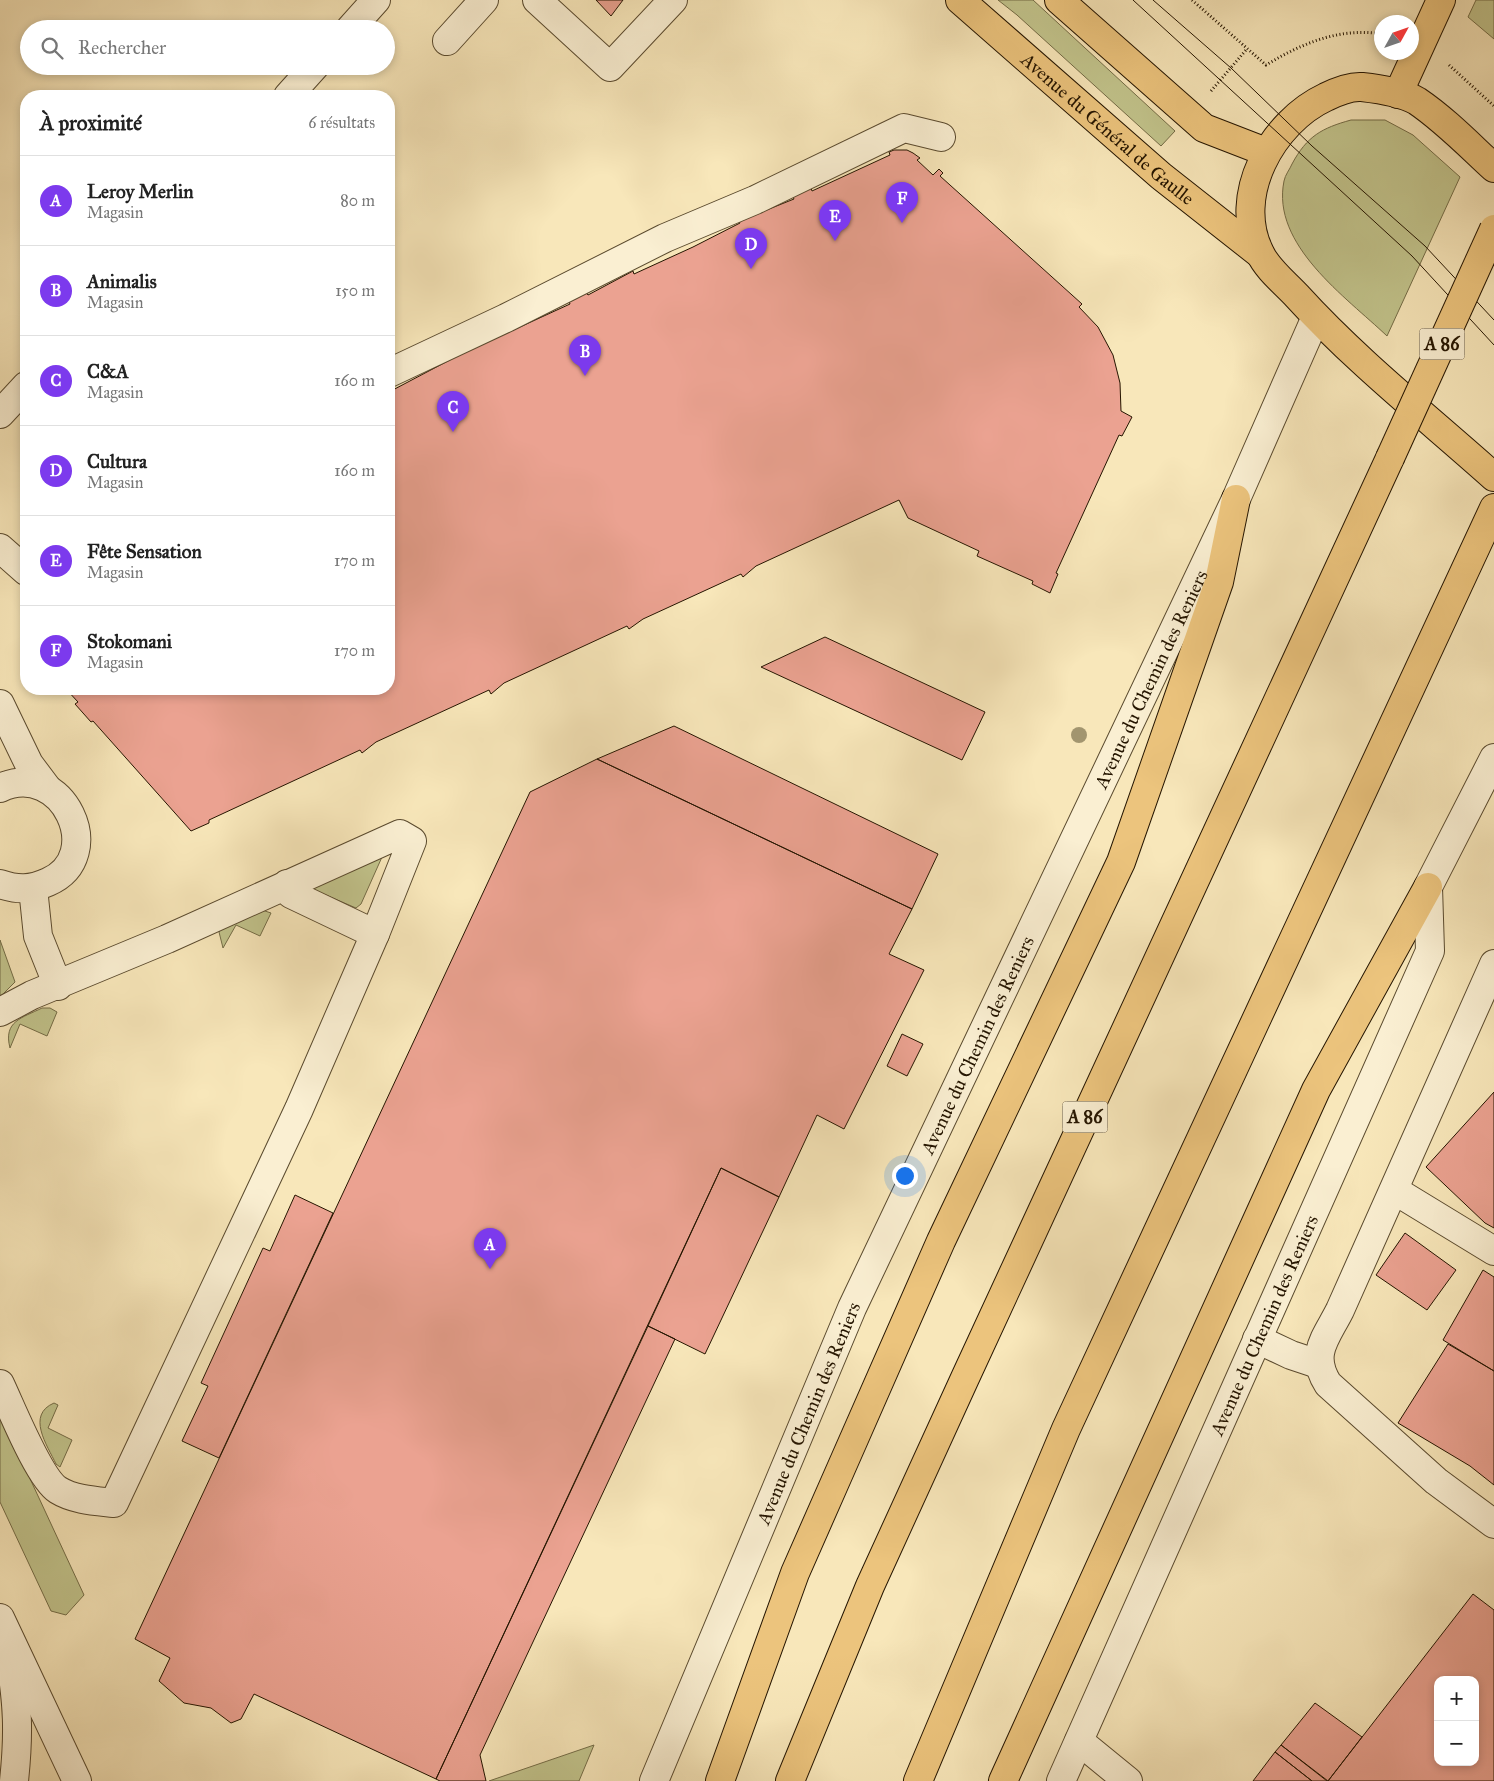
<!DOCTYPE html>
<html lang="fr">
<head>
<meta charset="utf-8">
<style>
  :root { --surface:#fff; --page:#f6f6f6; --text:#222; --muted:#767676; --line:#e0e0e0; --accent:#7c3aed }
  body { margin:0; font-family:"IM FELL Great Primer",serif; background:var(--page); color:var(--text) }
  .controls { position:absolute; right:15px; bottom:15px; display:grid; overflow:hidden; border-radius:10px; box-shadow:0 2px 8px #0003 }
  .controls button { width:45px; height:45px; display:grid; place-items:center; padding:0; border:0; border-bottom:1px solid var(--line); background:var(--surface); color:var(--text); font:25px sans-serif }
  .compass { position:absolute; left:1374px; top:15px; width:45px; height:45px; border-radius:50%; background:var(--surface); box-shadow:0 2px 8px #0003; rotate:50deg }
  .you { position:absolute; left:904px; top:1175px; width:18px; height:18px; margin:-12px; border:4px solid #fff; border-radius:50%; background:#1a73e8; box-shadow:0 0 0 8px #1a73e833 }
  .badge { display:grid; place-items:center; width:32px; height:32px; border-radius:50%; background:var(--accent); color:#fff; font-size:16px; font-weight:700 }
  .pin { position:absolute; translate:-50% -41px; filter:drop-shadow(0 1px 2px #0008) }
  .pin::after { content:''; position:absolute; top:26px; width:18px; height:15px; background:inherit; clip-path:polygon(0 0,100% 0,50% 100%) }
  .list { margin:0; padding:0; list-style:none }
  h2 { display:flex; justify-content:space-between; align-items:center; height:65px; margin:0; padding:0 20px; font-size:21px }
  h2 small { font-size:16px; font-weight:400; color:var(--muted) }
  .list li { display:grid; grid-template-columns:32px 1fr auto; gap:15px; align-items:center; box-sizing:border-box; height:90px; padding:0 20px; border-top:1px solid var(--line) }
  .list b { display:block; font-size:19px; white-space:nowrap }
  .list p { margin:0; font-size:16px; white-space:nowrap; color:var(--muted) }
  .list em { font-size:16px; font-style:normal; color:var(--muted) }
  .icon { flex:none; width:28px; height:28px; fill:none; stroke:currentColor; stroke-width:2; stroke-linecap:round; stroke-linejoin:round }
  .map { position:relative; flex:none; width:1494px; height:1781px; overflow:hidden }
  .search { position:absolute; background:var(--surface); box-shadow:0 2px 8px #0003; left:20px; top:20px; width:375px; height:55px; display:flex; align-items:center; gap:12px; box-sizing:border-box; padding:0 18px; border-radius:28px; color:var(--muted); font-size:19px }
  .panel { position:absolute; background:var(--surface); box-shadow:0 2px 8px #0003; left:20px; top:90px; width:375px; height:605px; border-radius:20px }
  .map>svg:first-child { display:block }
  .green { fill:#c2c48c; stroke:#746c46 }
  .building { fill:#eba291; stroke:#251500; fill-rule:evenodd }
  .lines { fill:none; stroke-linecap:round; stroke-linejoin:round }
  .minor-casing { stroke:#5a4a2e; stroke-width:30 }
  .major-casing { stroke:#251500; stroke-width:30 }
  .highway-casing { stroke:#251500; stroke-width:30 }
  .path { stroke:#251500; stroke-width:3; stroke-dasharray:1 2.5; stroke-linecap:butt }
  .minor { stroke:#faefd2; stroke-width:28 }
  .major { stroke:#ecc47d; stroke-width:28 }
  .highway { stroke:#ecc47d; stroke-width:28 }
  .tram { stroke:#251500; stroke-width:1 }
  .highway-bridge-casing { stroke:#251500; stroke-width:30; stroke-linecap:butt }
  .highway-bridge { stroke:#ecc47d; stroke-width:28 }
  .tree { fill:#a2956f }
  .labels { text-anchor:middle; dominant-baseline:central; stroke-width:5; stroke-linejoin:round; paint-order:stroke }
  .shield { fill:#faefd2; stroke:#65563f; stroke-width:1 }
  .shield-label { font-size:18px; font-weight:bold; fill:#251500 }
  .street-label { font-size:19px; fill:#251500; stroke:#faefd2 }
</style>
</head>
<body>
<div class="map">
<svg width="1494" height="1781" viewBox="0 0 1494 1781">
  <rect width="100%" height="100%" fill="#f8e7ba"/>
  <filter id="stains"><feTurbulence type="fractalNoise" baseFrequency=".004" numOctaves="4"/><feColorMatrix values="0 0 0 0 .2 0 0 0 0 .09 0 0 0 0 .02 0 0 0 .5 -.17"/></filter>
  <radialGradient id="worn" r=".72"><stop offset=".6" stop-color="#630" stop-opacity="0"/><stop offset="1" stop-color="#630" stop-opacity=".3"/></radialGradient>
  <!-- green -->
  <path class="green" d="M998 0H1033L1175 131 1161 146 1017 15Z
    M1476 0H1494V39L1468 17Z
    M1351 120H1385L1413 135 1460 177 1387 336C1346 297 1271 245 1284 181 1285 175 1290 169 1292 164 1307 136 1322 128 1351 120Z
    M378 855 382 857 361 904 356 908 314 890 313 887Z
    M262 910 271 913 260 936 236 925 223 948 219 932 226 924Z
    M0 940 15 982 0 997Z
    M42 1008H50L57 1012 47 1036 20 1024 10 1048C3 1021 22 1018 42 1008Z
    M54 1403 58 1405 48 1428 72 1440 60 1467 56 1464C47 1445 26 1415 54 1403Z
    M0 1414 84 1595 66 1615 51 1611 0 1502Z
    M594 1745 579 1781H489Z"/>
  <!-- building -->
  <path class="building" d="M596 0H623L611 16Z
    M894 150H907L913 153 920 158 917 160 933 175 939 169 943 173 940 176 1082 304 1079 307 1098 327 1113 355 1120 383 1121 411 1132 417 1122 436 1119 435 1056 573 1058 574 1050 593 1032 584 1033 581 977 556 979 551 908 518 899 500 756 566 743 577 741 574 643 619 629 629 627 626 504 683 491 694 489 690 376 742 362 753 360 750 209 820V823L191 831 93 721 91 722 75 704 78 702 66 689H389V392L463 353 570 304 569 301 586 292 588 295 633 271 634 274 693 247 740 223 739 221 794 199 793 197 811 188 812 191 890 155 889 152Z
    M825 637 985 712 962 760 761 667Z
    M674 726 938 854 912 909 597 759Z
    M597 759 912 909 889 954 924 970 844 1129 817 1115 779 1197 721 1168 436 1779 254 1694 241 1719 231 1723 211 1708 184 1703 159 1681 170 1658 135 1639 530 792Z
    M902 1034 923 1044 907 1076 887 1066Z
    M1494 1092V1228L1485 1223 1426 1167Z
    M721 1168 779 1197 705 1354 648 1326Z
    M295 1195 333 1213 219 1458 182 1441 208 1386 201 1383 263 1248 270 1251Z
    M1405 1233 1456 1270 1427 1310 1376 1275Z
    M1483 1270 1494 1277V1371L1443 1340Z
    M648 1326 675 1339 480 1755 486 1781H440L436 1779Z
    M1448 1344 1494 1371V1485L1470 1466 1398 1423Z
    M1473 1594 1494 1610V1781H1328ZM1438 1680H1475V1762H1438Z
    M1315 1703 1362 1737 1328 1781 1281 1745Z
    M1281 1745 1327 1781H1312L1275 1752Z
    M1275 1752 1312 1781H1253Z"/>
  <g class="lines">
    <!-- minor casing -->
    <g class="minor-casing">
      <g id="minor">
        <path d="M537 0 610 67 673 0"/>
        <path d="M350 29 376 0"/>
        <path d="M447 41 484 0"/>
        <path d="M288 96 315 66"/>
        <path d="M389 373 506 318 665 238 755 200 904 128 941 137"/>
        <path d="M0 414 26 386"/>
        <path d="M0 548 26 571"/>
        <path d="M0 704 29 764 47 788"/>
        <path d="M0 788C63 759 108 856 48 882 30 890 18 890 0 884"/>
        <path d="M287 884 291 894 375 934"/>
        <path d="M33 888 38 936 58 986"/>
        <path d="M1494 964 1340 1310C1326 1338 1309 1354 1328 1384L1436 1481 1494 1524"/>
        <path d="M0 1012 32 995 167 939 400 834 412 841 375 934 299 1109 114 1503C96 1501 74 1500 58 1490 39 1478 11 1407 0 1384"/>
        <path d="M1394 1190 1494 1251"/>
        <path d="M1257 1339 1291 1355 1318 1364"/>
        <path d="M0 1618 77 1781"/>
        <path d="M10 1658C18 1704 19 1734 14 1781"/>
        <path d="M1079 1741 1128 1781"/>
        <path id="s1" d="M654 1781 852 1308 1236 499 1316 317"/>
        <path id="s2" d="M1061 1781 1430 951 1428 887 1494 758"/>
      </g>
    </g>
    <!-- major casing -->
    <g class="major-casing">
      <g id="major">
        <path id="s3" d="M960 0 1161 176 1260 254"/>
        <path d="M1059 0 1204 128 1266 152"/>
        <path d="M1494 168C1469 145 1445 120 1417 101 1402 92 1379 89 1362 87 1350 86 1336 92 1326 97 1272 122 1231 196 1260 253 1267 269 1285 283 1297 296 1356 361 1428 418 1494 477"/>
      </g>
    </g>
    <!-- highway casing -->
    <g class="highway-casing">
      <path id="highway" d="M1398 94 1441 0
        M720 1781 795 1573 832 1489 941 1241 1121 862 1219 582 1236 499
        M790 1781 870 1586 965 1378 1390 458
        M918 1781 1066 1429 1494 508
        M1003 1781 1316 1090 1428 887"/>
    </g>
    <!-- path -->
    <path class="path" d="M1192 0 1266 65C1301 44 1339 27 1382 34
      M1449 65 1494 106
      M1211 91 1246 50"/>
    <!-- minor -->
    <use href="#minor" class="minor"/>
    <!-- major -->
    <use href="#major" class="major"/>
    <!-- highway -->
    <use href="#highway" class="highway"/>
    <!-- tram -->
    <path class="tram" d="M1133 0 1412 256 1494 345
      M1153 0 1231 68 1312 146 1425 246 1494 320"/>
    <!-- highway-bridge casing -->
    <g class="highway-bridge-casing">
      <path id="highway-bridge" d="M1390 458 1494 229"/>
    </g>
    <!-- highway-bridge -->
    <use href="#highway-bridge" class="highway-bridge"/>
  </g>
  <!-- trees -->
  <circle class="tree" cx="1079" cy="735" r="8"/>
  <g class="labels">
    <!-- shield labels -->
    <g class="shield">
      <rect x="1419.5" y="328.5" width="45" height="31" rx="4"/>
      <rect x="1062.5" y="1101.5" width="45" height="31" rx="4"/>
    </g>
    <g class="shield-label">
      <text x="1442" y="344">A 86</text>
      <text x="1085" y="1117">A 86</text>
    </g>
    <!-- street labels -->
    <g class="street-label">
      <text stroke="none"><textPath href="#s3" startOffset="196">Avenue du Général de Gaulle</textPath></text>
      <text stroke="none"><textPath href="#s1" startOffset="1209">Avenue du Chemin des Reniers</textPath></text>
      <text stroke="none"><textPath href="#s1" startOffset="804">Avenue du Chemin des Reniers</textPath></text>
      <text stroke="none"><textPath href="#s2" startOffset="499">Avenue du Chemin des Reniers</textPath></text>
      <text stroke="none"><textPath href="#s1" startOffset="399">Avenue du Chemin des Reniers</textPath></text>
    </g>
  </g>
  <rect width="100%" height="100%" filter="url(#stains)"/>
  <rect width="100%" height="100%" fill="url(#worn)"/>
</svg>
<div class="controls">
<button>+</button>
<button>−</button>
</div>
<svg class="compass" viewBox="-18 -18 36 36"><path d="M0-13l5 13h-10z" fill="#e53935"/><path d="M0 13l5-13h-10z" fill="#767676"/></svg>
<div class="you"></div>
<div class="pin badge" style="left:490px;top:1269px">A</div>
<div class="pin badge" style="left:585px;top:376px">B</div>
<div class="pin badge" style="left:453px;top:432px">C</div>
<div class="pin badge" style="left:751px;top:269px">D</div>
<div class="pin badge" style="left:835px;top:241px">E</div>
<div class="pin badge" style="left:902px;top:223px">F</div>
<div class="search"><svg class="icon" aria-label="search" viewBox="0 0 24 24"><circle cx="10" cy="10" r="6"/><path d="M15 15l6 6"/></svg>Rechercher</div>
<section class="panel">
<h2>À proximité<small>6 résultats</small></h2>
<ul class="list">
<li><span class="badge">A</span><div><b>Leroy Merlin</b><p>Magasin</p></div><em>80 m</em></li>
<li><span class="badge">B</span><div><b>Animalis</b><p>Magasin</p></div><em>150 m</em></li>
<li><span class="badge">C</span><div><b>C&amp;A</b><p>Magasin</p></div><em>160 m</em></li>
<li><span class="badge">D</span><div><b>Cultura</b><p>Magasin</p></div><em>160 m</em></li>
<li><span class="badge">E</span><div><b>Fête Sensation</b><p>Magasin</p></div><em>170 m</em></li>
<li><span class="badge">F</span><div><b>Stokomani</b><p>Magasin</p></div><em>170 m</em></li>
</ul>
</section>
</div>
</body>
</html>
